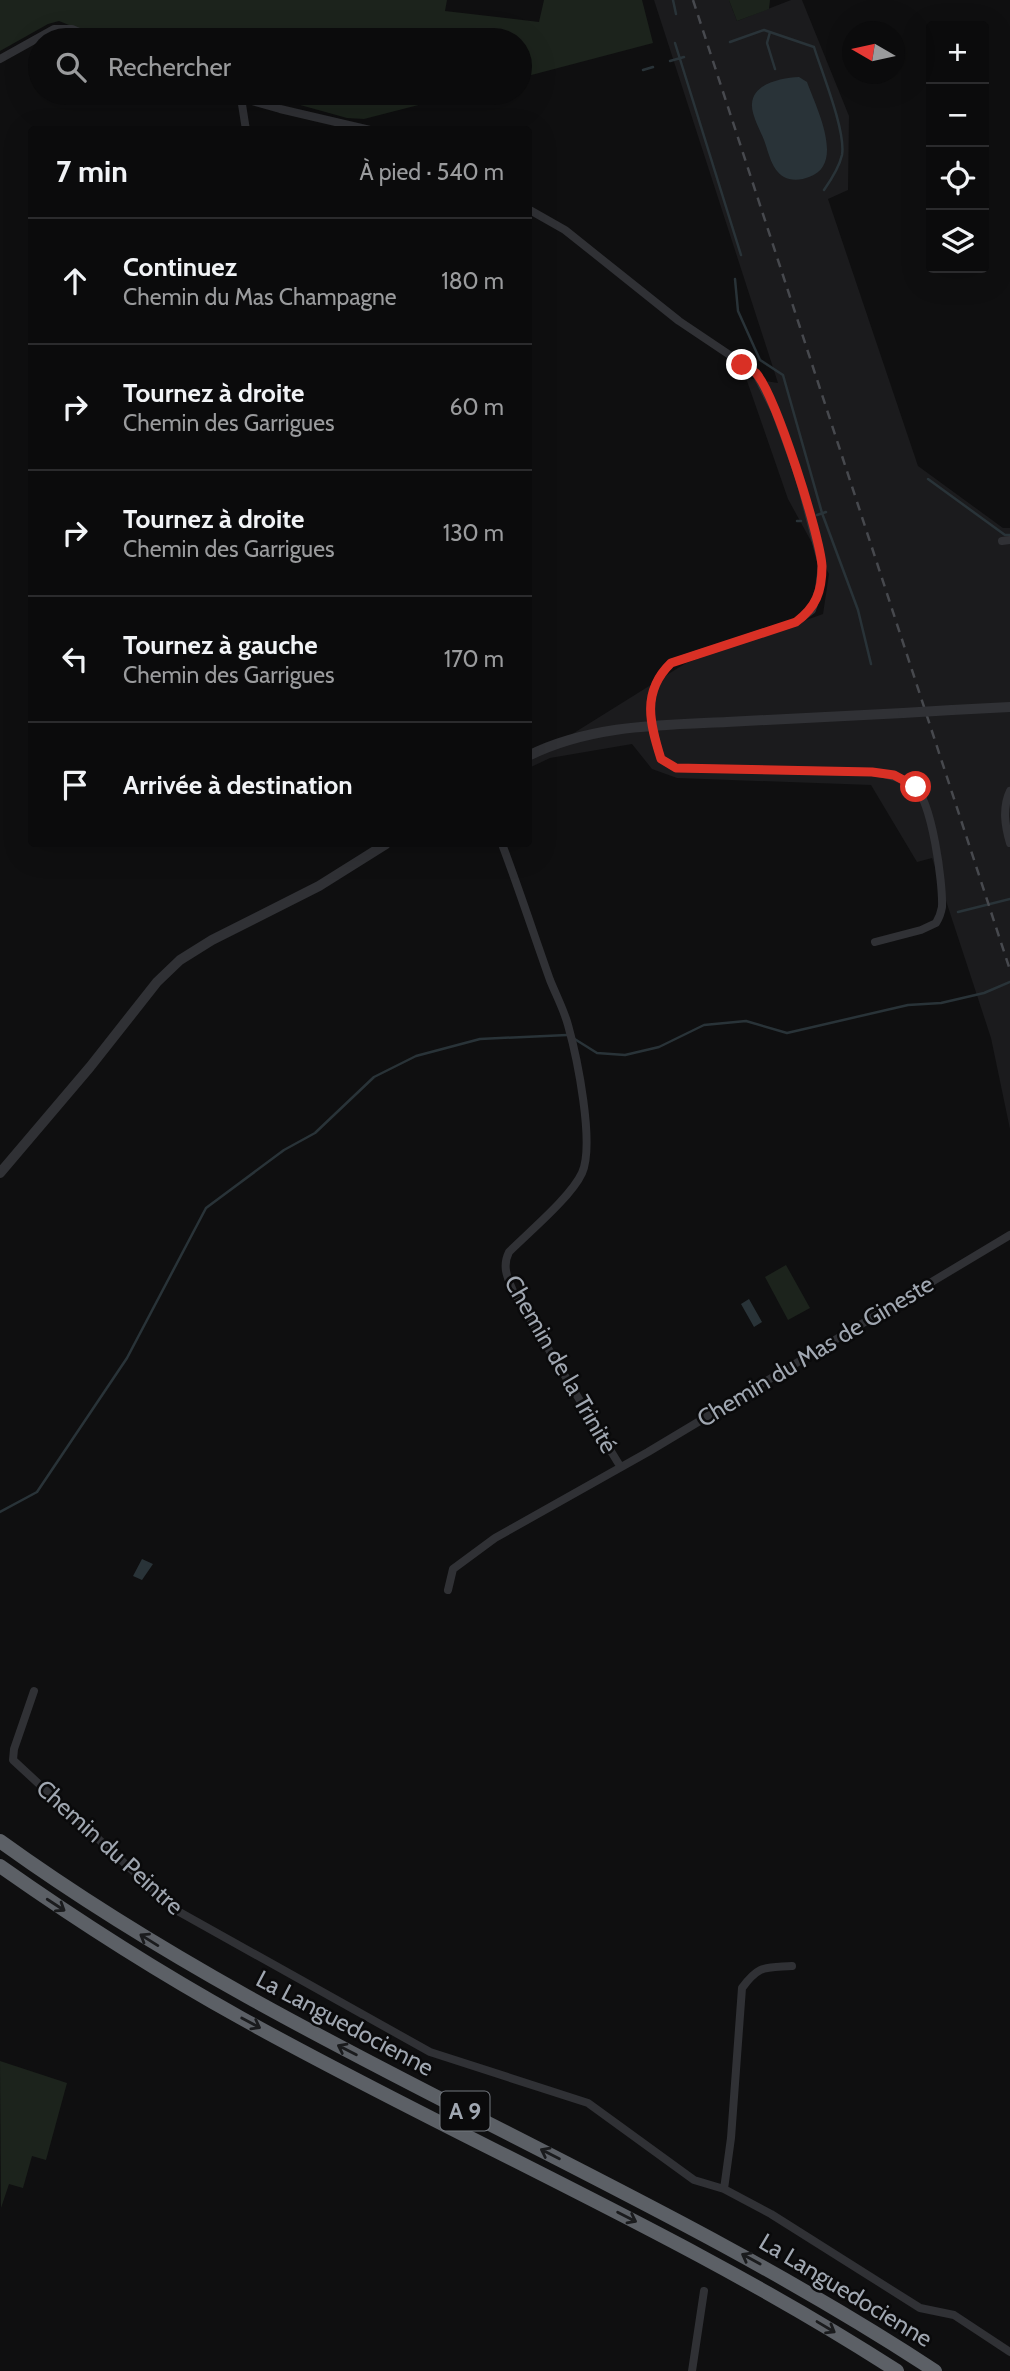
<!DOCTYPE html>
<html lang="fr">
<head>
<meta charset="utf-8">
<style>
  :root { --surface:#0b0b0c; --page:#141415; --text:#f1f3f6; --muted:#9a9b9d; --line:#2b2b2d }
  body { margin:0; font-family:Cabin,sans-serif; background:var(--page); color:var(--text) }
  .controls { position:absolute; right:21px; top:21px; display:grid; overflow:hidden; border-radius:7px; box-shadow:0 7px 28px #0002 }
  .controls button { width:63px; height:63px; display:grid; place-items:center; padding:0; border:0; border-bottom:2px solid var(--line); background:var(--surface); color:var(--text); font:35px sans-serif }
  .compass { position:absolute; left:842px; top:21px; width:63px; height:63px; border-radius:50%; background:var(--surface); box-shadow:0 7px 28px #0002; rotate:279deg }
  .stop { position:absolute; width:21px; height:21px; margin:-16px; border:5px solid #d93025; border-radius:50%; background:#fff }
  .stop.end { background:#d93025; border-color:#fff; box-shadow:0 2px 7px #0008 }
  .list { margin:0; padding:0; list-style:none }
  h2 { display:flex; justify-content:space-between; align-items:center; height:91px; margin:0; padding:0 28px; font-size:30px }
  h2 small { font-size:23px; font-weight:400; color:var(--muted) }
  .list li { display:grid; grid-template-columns:46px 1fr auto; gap:21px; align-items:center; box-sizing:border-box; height:126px; padding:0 28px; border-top:2px solid var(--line) }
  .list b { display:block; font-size:26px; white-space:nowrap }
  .list p { margin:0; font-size:23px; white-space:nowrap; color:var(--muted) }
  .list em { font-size:23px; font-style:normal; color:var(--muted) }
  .icon { flex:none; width:38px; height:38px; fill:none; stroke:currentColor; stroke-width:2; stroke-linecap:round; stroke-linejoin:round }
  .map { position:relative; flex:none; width:1010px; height:2371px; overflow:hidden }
  .search { position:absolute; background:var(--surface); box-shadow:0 7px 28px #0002; left:28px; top:28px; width:504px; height:77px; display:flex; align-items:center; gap:18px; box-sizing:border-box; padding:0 24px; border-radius:38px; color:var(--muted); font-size:26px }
  .panel { position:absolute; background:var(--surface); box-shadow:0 7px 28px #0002; left:28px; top:126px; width:504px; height:721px; border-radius:7px }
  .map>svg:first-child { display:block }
  .built { fill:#1b1b1d }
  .green { fill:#1c231c }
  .water { fill:#293338 }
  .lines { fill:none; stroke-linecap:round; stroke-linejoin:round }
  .stream { stroke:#293338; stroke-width:2.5 }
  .minor { stroke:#303135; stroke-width:8 }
  .tertiary { stroke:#303135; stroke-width:10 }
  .motorway { stroke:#5c6066; stroke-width:14 }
  .rail { stroke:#47494e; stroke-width:2.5; stroke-dasharray:9 7; stroke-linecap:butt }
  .tertiary-bridge { stroke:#303135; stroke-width:10 }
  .oneway { stroke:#1a1b1d }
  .route { stroke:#d93025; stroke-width:9 }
  .labels { text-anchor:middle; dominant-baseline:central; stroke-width:5; stroke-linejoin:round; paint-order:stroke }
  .shield { fill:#0a0a0b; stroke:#73787f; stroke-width:2 }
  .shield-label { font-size:23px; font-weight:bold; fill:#a0a7b1 }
  .street-label { font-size:24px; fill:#a0a7b1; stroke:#0a0a0b }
</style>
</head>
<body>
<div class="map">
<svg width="1010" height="2371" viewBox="0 0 1010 2371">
  <rect width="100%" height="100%" fill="#0f0f10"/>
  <!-- built -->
  <path class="built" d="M654 0H729L737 21 791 0H802L849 116 848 190 828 199 918 466 1003 528H1010V1129L991 1038 932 858 917 862 871 785 677 778 652 769 632 744 550 758 529 768V761L686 663 823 614 829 574 788 499 746 378 778 383Z"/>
  <!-- green -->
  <path class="green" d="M0 0H447L445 11 539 22 544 0H642L653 43 520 78V40H106L59 21 48 24 0 51Z
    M729 0H770L769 9 737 21Z
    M257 93H465L364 119 347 118Z
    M786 1265 810 1308 788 1320 765 1277Z
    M0 2061 67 2083 46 2160 32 2156 23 2188 9 2184 1 2208Z"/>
  <!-- water -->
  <path class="water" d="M799 77 807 82C816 107 846 165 809 177 802 180 791 181 784 177 771 169 769 153 764 140 760 130 751 114 752 104 753 83 782 78 799 77Z
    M749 1299 762 1322 754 1327 741 1304Z
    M142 1559 153 1564 142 1580 133 1576Z"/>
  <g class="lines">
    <!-- stream -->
    <path class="stream" d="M673 0 676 14
      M770 32 767 43 775 69
      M730 42 764 30 814 47C822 73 846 131 842 155 839 168 831 180 824 190
      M675 43 741 255
      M670 61 684 57
      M643 70 653 67
      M735 279 738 311 760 360 783 375 822 513 858 610 871 664
      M928 479 1005 535H1010
      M817 515 826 512
      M797 521H801
      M958 912 1010 899
      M573 1038 597 1053 625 1055 659 1047 704 1025 746 1021 787 1033 908 1005 941 1003 984 993 1010 982
      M0 1512 37 1492 127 1358 206 1208 284 1150 315 1133 374 1077 416 1056 480 1039 567 1035"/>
    <!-- minor -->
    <path class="minor" d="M0 59 54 29H72L98 40
      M224 93 280 109 370 130
      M241 98 246 130
      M528 209 565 230 679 321 755 372 775 411 799 477 822 565 819 589 812 610 796 622 671 663C641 692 650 723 661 759L676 768 872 772C887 774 901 777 914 786 932 800 943 883 942 907 941 913 939 918 936 923L921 930 875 942
      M1002 541 1010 540
      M1010 791C1002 808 1005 826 1010 843
      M502 844C519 889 534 935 550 980 556 995 564 1010 568 1025 577 1057 595 1144 582 1173 571 1197 529 1232 509 1252 502 1266 507 1277 513 1291L620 1466
      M448 1590 453 1569 495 1538 648 1452 1010 1235
      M34 1691 14 1749 13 1760 174 1909 430 2052 588 2103 694 2180 724 2189 771 2214 920 2308 954 2315 1010 2352
      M724 2189 731 2138 742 1988C759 1965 764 1968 792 1966
      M692 2371 704 2291"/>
    <!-- tertiary -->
    <path class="tertiary" d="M952 710 1010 707
      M528 756C590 725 660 725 727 722 786 719 845 716 903 713
      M0 1173 90 1067 157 982 180 960 212 940 319 886 386 844"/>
    <!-- motorway -->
    <path class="motorway" d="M0 1841C292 2052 635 2174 935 2371
      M0 1866C78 1921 158 1972 241 2018 458 2139 688 2236 897 2371"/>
    <!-- rail -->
    <path class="rail" d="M693 0 1010 970"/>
    <!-- tertiary-bridge -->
    <path class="tertiary-bridge" d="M903 713 952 710"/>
  </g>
  <!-- one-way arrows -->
  <defs><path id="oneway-shaft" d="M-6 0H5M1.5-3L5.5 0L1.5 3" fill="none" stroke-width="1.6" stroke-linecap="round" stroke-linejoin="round" transform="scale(1.75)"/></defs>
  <g class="oneway">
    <use href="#oneway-shaft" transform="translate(56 1905) rotate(33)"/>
    <use href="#oneway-shaft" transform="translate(149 1940) rotate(-148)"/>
    <use href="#oneway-shaft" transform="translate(251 2023) rotate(28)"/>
    <use href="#oneway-shaft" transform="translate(347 2050) rotate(-153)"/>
    <use href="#oneway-shaft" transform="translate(550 2154) rotate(-153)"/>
    <use href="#oneway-shaft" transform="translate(627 2217) rotate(27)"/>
    <use href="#oneway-shaft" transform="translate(751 2259) rotate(-151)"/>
    <use href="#oneway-shaft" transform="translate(826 2327) rotate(31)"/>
  </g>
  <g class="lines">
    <!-- route -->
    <path class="route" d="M742 365C746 367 752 370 756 373 776 396 820 535 822 566 822 592 816 607 796 622L671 663C641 692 650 724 661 759L676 768 872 772 894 775 916 787"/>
  </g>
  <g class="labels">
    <!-- shield labels -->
    <rect class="shield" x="440.5" y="2091.5" width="49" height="39" rx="5"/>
    <g class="shield-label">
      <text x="465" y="2111">A 9</text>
    </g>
    <!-- street labels -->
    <g class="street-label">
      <text transform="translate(815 1351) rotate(-31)">Chemin du Mas de Gineste</text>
      <text transform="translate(561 1364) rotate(60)">Chemin de la Trinité</text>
      <text transform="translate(110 1847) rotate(42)">Chemin du Peintre</text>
      <text transform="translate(345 2023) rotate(28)">La Languedocienne</text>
      <text transform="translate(846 2290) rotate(31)">La Languedocienne</text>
    </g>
  </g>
</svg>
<div class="controls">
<button>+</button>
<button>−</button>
<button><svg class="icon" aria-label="locate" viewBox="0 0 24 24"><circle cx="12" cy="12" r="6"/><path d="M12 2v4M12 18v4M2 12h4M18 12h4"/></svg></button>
<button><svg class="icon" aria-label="layers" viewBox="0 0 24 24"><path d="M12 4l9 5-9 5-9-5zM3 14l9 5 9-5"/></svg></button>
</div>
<svg class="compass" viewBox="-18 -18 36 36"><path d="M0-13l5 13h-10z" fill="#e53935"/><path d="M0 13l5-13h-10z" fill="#9a9b9d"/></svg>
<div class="stop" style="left:916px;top:787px"></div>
<div class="stop end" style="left:742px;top:365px"></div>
<div class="search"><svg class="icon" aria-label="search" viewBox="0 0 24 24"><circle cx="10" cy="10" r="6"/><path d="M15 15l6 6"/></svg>Rechercher</div>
<section class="panel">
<h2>7 min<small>À pied · 540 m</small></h2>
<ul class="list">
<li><svg class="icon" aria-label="ahead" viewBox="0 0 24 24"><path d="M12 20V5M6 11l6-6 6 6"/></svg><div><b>Continuez</b><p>Chemin du Mas Champagne</p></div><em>180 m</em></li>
<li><svg class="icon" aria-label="right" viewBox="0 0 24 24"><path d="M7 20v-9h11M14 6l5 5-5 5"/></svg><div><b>Tournez à droite</b><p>Chemin des Garrigues</p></div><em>60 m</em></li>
<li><svg class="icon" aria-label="right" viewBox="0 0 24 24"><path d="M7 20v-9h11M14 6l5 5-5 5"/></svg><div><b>Tournez à droite</b><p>Chemin des Garrigues</p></div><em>130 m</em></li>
<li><svg class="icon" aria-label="left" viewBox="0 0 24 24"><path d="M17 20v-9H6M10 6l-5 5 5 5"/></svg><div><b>Tournez à gauche</b><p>Chemin des Garrigues</p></div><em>170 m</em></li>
<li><svg class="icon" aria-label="arrive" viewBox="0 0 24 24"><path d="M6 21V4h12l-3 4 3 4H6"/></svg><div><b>Arrivée à destination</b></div></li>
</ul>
</section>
</div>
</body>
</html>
